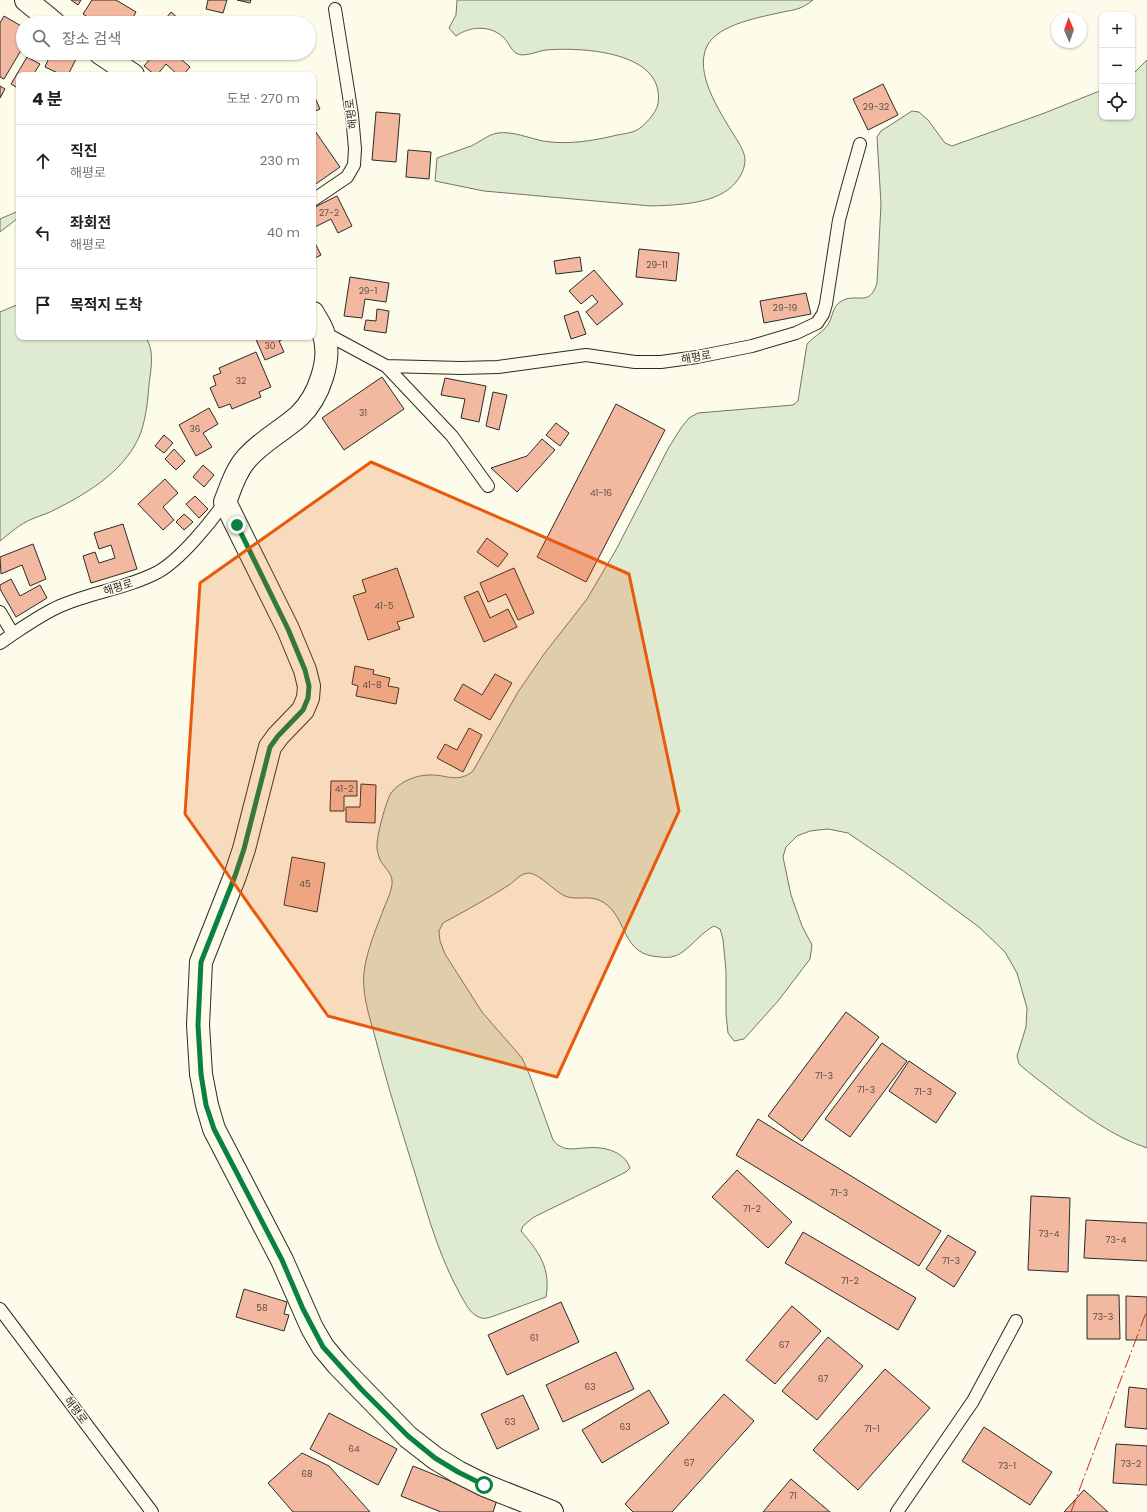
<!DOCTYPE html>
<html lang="ko">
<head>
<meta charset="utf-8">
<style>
  :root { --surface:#fff; --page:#f6f6f6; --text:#202124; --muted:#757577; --line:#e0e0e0 }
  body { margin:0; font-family:Poppins,"Noto Sans KR",sans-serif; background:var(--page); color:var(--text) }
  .controls { position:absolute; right:12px; top:12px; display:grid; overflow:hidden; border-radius:8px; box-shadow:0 1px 3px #0004 }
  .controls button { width:36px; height:36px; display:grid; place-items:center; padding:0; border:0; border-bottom:1px solid var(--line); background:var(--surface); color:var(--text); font:20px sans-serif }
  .compass { position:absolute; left:1051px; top:12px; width:36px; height:36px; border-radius:50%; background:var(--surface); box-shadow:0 1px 3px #0004; rotate:358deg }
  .stop { position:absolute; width:12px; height:12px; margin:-9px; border:3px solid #0b8043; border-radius:50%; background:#fff }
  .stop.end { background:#0b8043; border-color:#fff; box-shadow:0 1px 4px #0008 }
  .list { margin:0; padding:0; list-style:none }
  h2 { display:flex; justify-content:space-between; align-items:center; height:52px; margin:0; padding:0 16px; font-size:17px }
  h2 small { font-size:13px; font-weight:400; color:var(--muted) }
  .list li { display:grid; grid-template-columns:26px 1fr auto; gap:12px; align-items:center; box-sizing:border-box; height:72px; padding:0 16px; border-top:1px solid var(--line) }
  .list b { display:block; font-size:15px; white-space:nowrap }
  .list p { margin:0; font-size:13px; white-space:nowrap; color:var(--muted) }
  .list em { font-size:13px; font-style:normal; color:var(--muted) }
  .icon { flex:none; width:22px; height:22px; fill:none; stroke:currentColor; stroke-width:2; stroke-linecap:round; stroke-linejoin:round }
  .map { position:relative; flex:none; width:1147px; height:1512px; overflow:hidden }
  .search { position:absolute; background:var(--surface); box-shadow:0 1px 3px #0004; left:16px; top:16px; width:300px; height:44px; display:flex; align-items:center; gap:10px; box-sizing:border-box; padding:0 14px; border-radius:22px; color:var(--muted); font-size:15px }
  .panel { position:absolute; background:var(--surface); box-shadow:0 1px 3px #0004; left:16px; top:72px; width:300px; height:268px; border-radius:8px }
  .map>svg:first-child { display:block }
  .green { fill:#deebd1; stroke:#74746e }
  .building { fill:#f2b8a0; stroke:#2b2b2b }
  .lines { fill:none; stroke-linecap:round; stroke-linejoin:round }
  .lane-casing { stroke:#2b2b2b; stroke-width:14 }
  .street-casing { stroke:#2b2b2b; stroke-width:24 }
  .lane { stroke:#fdfbea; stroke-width:12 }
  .street { stroke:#fdfbea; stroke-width:22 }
  .power { stroke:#c62828; stroke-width:1; stroke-dasharray:14 3 2 3; stroke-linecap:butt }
  .route { stroke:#0b8043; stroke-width:5 }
  .marked { fill:#e8590c; fill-opacity:0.2; stroke:#e8590c; stroke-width:3; stroke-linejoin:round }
  .labels { text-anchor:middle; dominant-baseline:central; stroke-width:3; stroke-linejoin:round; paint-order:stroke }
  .number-label { font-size:9px; fill:#5d4e48 }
  .street-label { font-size:11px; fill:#2b2b2b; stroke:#fdfbea }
</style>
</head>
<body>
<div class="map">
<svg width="1147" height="1512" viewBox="0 0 1147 1512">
  <rect width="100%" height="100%" fill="#fdfbea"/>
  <!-- green -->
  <path class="green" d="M457 0H813C809 3 805 6 800 8 795 10 788 11 783 12 761 17 718 24 707 46 694 73 719 110 732 132 737 140 745 151 745 160 745 168 741 176 736 182 719 204 678 205 651 206L484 191 435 181 437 158C448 154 460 150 471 146 480 142 489 134 498 133 513 131 528 138 543 141 567 145 593 141 617 135 623 134 630 133 635 131 644 127 656 113 658 104 666 51 581 47 546 50 538 51 530 55 522 55 511 54 510 43 503 37 490 25 470 26 456 36L449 28 456 15Z
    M1147 60V1148C1112 1136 1084 1115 1055 1093 1043 1083 1030 1074 1019 1064L1017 1056 1026 1027 1027 1008 1017 973 1005 952 979 927 902 870 848 833 828 829 810 831 797 836 786 847 783 857 791 895 802 926 812 945 810 959 778 1001 744 1039 734 1041 728 1033 726 1014V971L723 939 720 929 714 926C701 933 693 945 681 953 675 957 668 958 661 957 620 956 629 918 603 902 590 894 576 901 565 896 554 891 540 874 529 873 521 873 515 881 509 885 487 899 465 911 443 923L439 931 440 941 445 954 482 1012 522 1058 530 1076 553 1140C555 1142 557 1145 560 1146 567 1151 577 1148 585 1148 601 1146 624 1150 630 1168L626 1172 534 1217 523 1226 521 1231C539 1252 551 1268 546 1297L491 1317C485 1319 481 1319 475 1315 469 1311 464 1301 460 1294 435 1249 424 1200 408 1151 396 1112 384 1073 374 1033 370 1019 365 1003 364 988 361 963 375 932 384 908 387 900 393 889 392 880 391 871 381 865 379 857 378 854 377 850 377 847 376 838 386 801 391 793 399 782 416 775 429 775 446 774 457 784 473 771L518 692 544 654 587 599 617 548 669 447 681 428 689 418 698 413 793 405 798 401 807 344C813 337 822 333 827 326 833 318 832 307 840 302 856 291 869 309 877 283L881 204 877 137 881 131 912 111 919 112 928 120 945 143 952 146 1042 114 1102 90V117H1132V75Z
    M16 212 18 218 0 232V219Z
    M19 304V337H145C155 349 151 369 149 384 148 400 146 417 141 432 128 468 90 492 58 508 50 513 41 515 32 519 20 524 10 533 0 541V312Z"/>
  <!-- building -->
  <path class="building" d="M71 0H81L78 5Z
    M92 0H116L136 12 130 23H97L83 14Z
    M208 0H227L223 13 206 9Z
    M237 0H251L250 3Z
    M171 12 179 19 176 23H162Z
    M4 16 23 27V47L4 79 0 77V23Z
    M51 53H79L68 75H62L45 67Z
    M155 53H174L190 67 183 75H178L166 64 157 75H155L144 66Z
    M27 57 40 64 33 75H19V89L11 84Z
    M883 84 898 115 868 130 853 99Z
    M0 86 5 89 0 98Z
    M313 93 320 109 313 112Z
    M376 112 400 114 396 162 372 160Z
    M315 131 340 167 313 186V132Z
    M408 150 431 152 429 179 406 177Z
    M337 196 352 226 338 233 331 219 313 228V208Z
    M313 239 321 255 313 259Z
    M639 249 679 253 676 281 636 277Z
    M580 257 582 271 556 274 554 261Z
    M594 270 623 304 597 325 586 312 598 302 592 295 581 304 569 291Z
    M350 277 389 283 386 302 365 299 362 318 344 316Z
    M806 293 811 314 764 323 760 301Z
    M377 309 389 311 386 333 364 330 366 320 376 321Z
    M578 311 586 334 571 339 564 316Z
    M255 337H288L279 341 284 352 265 360Z
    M256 352 271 387 259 392 261 397 232 409 230 404 219 408 210 388 216 385 213 376 221 373 219 368Z
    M382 377 404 409 344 450 322 418Z
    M445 378 486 386 479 422 461 418 465 399 441 395Z
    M493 392 507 395 499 430 486 426Z
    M616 404 665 430 586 582 537 557Z
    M209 408 218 424 203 433 212 447 196 456 179 425Z
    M556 423 569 433 560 446 546 435Z
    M164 435 173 443 164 453 155 446Z
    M542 439 555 450 517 492 491 468 527 456Z
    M174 449 185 461 176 470 165 459Z
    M203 465 214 475 204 487 193 477Z
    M165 479 178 493 163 507 174 520 163 530 138 504Z
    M195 496 208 509 199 518 186 504Z
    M184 514 193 522 184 530 176 522Z
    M123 524 137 569 91 583 83 556 95 552 99 563 115 558 111 545 99 549 94 533Z
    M487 538 508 554 498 567 477 552Z
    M33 544 46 579 30 586 22 565 1 574 0 557Z
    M397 568 414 617 397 622 400 629 368 640 353 596 366 592 362 580Z
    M514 568 534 613 518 620 506 594 488 602 480 583Z
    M11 579 20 596 40 585 47 598 16 617 0 589V585Z
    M478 591 490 618 508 609 517 627 484 642 464 597Z
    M355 666 374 670 373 674 390 678 388 686 399 688 396 704 356 696 358 686 352 684Z
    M495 674 512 683 490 720 454 700 463 684 482 695Z
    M469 728 482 735 463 772 437 758 445 744 457 750Z
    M331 781H357V796H344V811H330Z
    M361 784 376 785 375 823 346 822V807H360Z
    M292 857 325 863 317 912 284 905Z
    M846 1012 879 1037 802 1141 768 1116Z
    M882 1043 907 1061 850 1137 825 1119Z
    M909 1061 956 1093 936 1123 889 1091Z
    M758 1119 941 1231 919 1266 736 1155Z
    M737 1170 792 1222 768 1248 712 1197Z
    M1031 1196 1070 1198 1068 1272 1028 1270Z
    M1086 1220 1147 1223V1261L1084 1258Z
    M803 1232 916 1298 898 1330 785 1263Z
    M948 1235 976 1252 954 1287 926 1269Z
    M244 1289 287 1302 284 1314 289 1315 284 1331 236 1317Z
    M1087 1295H1119L1120 1339H1087Z
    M1126 1296 1147 1297V1340H1126Z
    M561 1302 579 1342 507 1375 488 1335Z
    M792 1306 821 1331 775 1384 746 1360Z
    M828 1337 863 1366 817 1420 782 1391Z
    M616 1352 634 1389 563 1422 546 1385Z
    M885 1369 930 1408 858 1490 813 1450Z
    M1129 1387 1147 1389V1429L1125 1427Z
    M649 1390 669 1423 602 1463 582 1430Z
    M724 1394 754 1421 672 1512H633L625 1504Z
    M523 1395 539 1429 497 1449 481 1414Z
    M329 1413 397 1449 378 1485 310 1449Z
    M984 1427 1052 1472 1030 1505 962 1461Z
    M1116 1444 1147 1446V1485L1113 1483Z
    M302 1453 329 1466 370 1512H293L268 1483Z
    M413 1466 497 1500 493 1512H441L401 1496Z
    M791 1479 830 1512H763Z
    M1084 1490 1108 1512H1064Z"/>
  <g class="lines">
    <!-- lane casing -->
    <g class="lane-casing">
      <path id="lane" d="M313 200 347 177 354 165 355 149 352 115 335 9
        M323 332 386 366 452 436 488 486
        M386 366 461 368 498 367 586 355 635 362H661L697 357 752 346 796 333 817 323 823 314 826 304 839 220 847 190 860 144
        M0 612 13 634C28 624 44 613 60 606 92 592 128 588 158 572 181 559 210 523 225 502
        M0 643 13 634
        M0 1309 152 1512
        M897 1512 973 1401 1016 1321"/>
    </g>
    <!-- street casing -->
    <g class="street-casing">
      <path id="street" d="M26 0 54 23
        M100 53 133 75
        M313 313C316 319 321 325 323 332 333 358 319 397 299 416 282 431 262 441 247 458 236 470 231 487 225 502L288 629 305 670 309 686 308 698 303 710 278 736 270 747 244 849 235 876 201 962 198 1025 201 1074 207 1105 214 1129 282 1260 312 1328 323 1347 338 1365 408 1437 435 1458 458 1472 484 1485 552 1512"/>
    </g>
    <!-- lane -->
    <use href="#lane" class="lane"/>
    <!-- street -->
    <use href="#street" class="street"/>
    <!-- power -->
    <path class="power" d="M1071 1512 1147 1310"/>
  </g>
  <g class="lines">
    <!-- route -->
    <path class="route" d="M237 525 288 629 305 670 309 686 308 698 303 710 278 736 270 747 244 849 235 876 201 962 198 1025 201 1074 206 1105 214 1129 282 1260 303 1309 323 1347 362 1390 408 1436 435 1458 458 1472 484 1485"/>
  </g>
  <!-- marked area -->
  <path class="marked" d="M371 462 629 574 679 811 557 1077 328 1016 185 814 200 583Z"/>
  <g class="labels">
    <!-- number labels -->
    <g class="number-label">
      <text x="876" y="107">29-32</text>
      <text x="329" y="213">27-2</text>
      <text x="657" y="265">29-11</text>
      <text x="368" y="291">29-1</text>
      <text x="785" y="308">29-19</text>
      <text x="270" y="346">30</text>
      <text x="241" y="381">32</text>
      <text x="363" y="413">31</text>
      <text x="195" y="429">36</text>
      <text x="601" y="493">41-16</text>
      <text x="384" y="606">41-5</text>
      <text x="372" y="685">41-8</text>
      <text x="344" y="789">41-2</text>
      <text x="305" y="884">45</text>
      <text x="824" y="1076">71-3</text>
      <text x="866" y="1090">71-3</text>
      <text x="923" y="1092">71-3</text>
      <text x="839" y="1193">71-3</text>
      <text x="752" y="1209">71-2</text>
      <text x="1049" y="1234">73-4</text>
      <text x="1116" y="1240">73-4</text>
      <text x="951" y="1261">71-3</text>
      <text x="850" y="1281">71-2</text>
      <text x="262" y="1308">58</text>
      <text x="1103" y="1317">73-3</text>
      <text x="534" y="1338">61</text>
      <text x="784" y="1345">67</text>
      <text x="823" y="1379">67</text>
      <text x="590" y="1387">63</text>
      <text x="510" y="1422">63</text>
      <text x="625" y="1427">63</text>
      <text x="872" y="1429">71-1</text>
      <text x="354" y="1449">64</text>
      <text x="689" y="1463">67</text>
      <text x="1131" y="1464">73-2</text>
      <text x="1007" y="1466">73-1</text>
      <text x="307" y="1474">68</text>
      <text x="793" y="1496">71</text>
    </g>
    <!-- street labels -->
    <g class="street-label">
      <text transform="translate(351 114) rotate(-97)">해평로</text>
      <text transform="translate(696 357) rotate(-10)">해평로</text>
      <text transform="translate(118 587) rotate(-17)">해평로</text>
      <text transform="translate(76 1410) rotate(53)">해평로</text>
    </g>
  </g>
</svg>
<div class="controls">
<button>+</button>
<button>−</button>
<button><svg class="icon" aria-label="locate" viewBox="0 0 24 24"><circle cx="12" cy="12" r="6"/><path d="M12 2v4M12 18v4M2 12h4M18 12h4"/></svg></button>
</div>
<svg class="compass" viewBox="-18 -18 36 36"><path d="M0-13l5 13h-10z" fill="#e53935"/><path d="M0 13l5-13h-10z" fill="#757577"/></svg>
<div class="stop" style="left:484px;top:1485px"></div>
<div class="stop end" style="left:237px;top:525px"></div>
<div class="search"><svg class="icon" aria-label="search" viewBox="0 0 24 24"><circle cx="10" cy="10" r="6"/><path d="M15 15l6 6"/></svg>장소 검색</div>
<section class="panel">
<h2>4 분<small>도보 · 270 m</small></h2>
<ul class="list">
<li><svg class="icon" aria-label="ahead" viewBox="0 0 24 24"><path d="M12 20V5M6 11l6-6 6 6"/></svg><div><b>직진</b><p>해평로</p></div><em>230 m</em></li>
<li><svg class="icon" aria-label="left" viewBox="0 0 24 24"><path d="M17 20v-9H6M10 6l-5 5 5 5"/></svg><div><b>좌회전</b><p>해평로</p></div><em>40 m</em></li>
<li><svg class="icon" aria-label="arrive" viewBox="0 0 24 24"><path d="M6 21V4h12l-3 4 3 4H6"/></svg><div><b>목적지 도착</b></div></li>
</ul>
</section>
</div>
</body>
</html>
